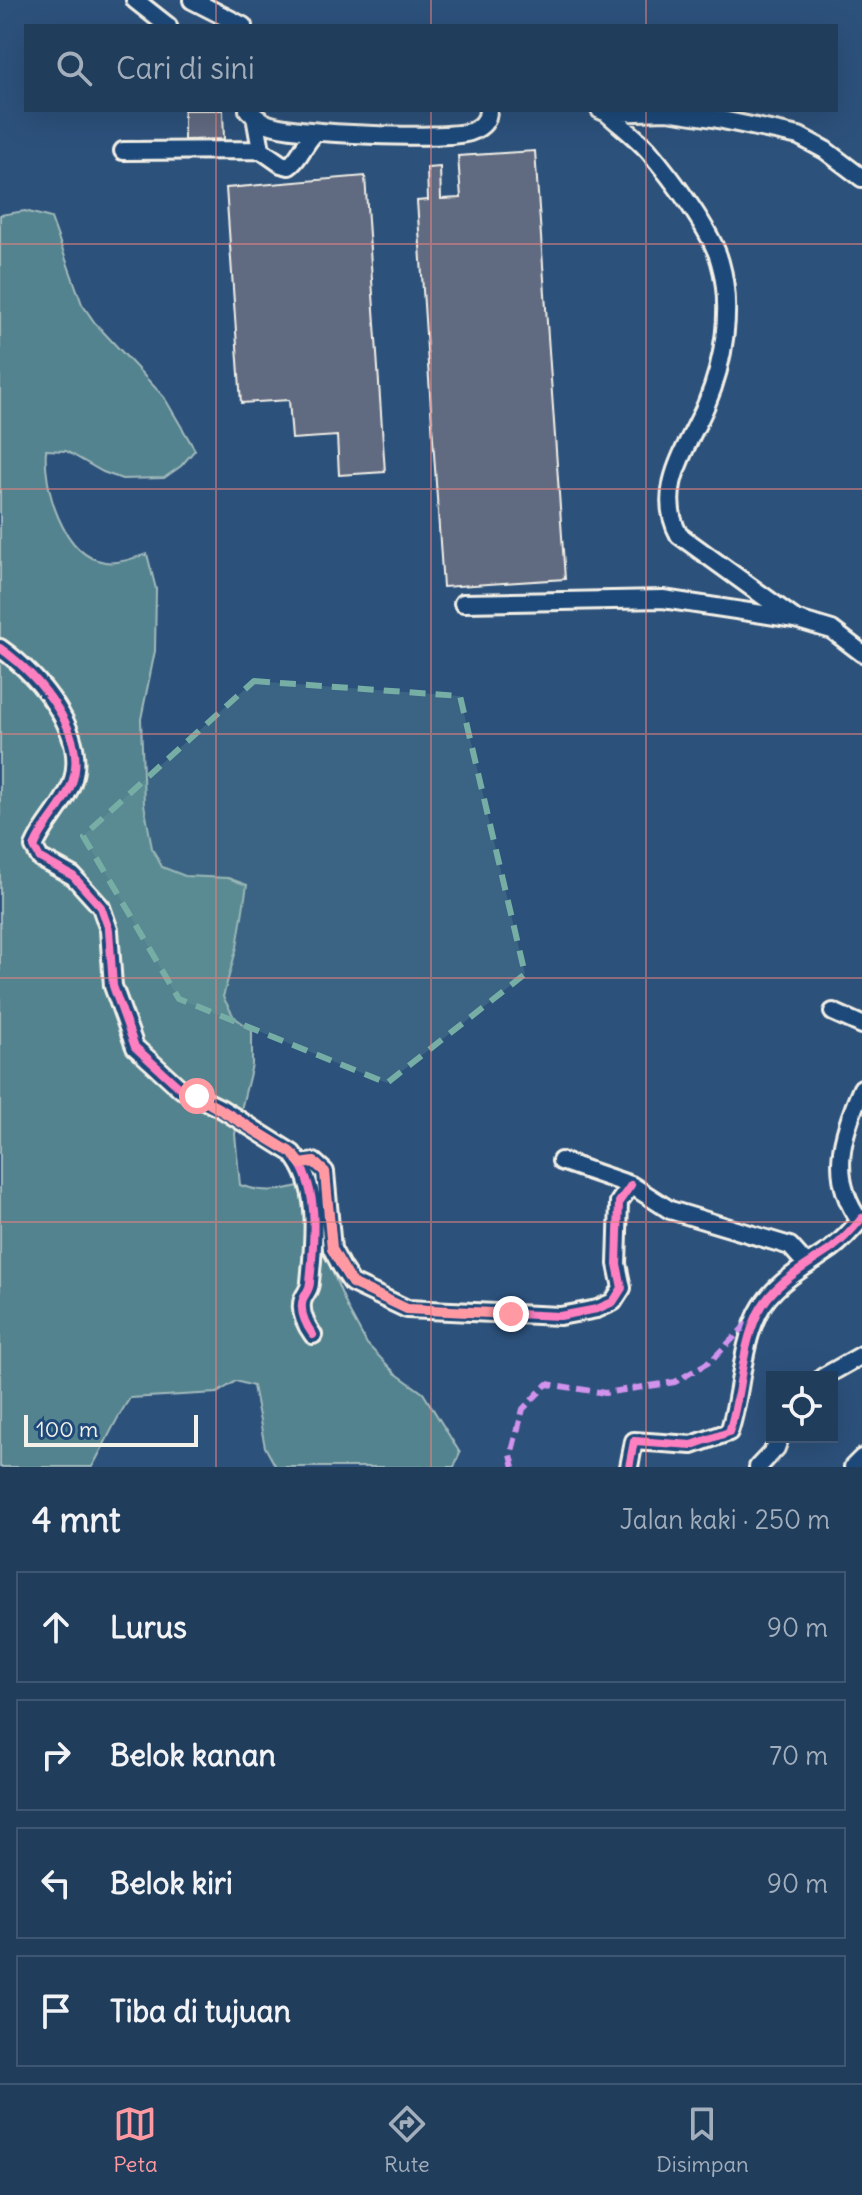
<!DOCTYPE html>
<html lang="id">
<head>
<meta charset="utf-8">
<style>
  :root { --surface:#213d5c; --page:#2d4865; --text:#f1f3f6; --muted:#a2aebb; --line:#3e5672; --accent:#ff9aa2 }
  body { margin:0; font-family:Delius,sans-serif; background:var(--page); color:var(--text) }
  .controls { position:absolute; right:24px; bottom:24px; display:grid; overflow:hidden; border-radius:0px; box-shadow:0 8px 32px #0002 }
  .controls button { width:72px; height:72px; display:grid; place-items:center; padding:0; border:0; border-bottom:2px solid var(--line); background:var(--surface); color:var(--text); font:40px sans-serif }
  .scale { position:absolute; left:24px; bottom:20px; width:174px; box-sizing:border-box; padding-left:8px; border:4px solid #f4f1e8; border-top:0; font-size:22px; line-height:28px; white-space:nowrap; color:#f4f1e8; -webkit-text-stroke:6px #1f4a7a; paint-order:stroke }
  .stop { position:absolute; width:24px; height:24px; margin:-18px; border:6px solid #ff9aa2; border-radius:50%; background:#fff }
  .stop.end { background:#ff9aa2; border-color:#fff; box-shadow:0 2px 8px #0008 }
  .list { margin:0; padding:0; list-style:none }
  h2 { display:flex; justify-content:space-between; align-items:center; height:104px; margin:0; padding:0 32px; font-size:34px }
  h2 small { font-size:26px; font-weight:400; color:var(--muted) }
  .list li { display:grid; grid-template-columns:52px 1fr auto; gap:24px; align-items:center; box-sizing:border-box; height:112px; margin:0 16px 16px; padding:0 16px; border:2px solid var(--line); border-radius:0px }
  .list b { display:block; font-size:30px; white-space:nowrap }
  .list em { font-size:26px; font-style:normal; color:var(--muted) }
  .icon { flex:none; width:44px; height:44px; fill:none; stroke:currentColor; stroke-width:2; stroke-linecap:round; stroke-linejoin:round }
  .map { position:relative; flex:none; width:862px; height:1467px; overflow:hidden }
  .search { position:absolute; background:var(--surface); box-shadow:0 8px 32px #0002; left:24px; right:24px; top:24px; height:88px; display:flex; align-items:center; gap:20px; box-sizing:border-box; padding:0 28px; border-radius:0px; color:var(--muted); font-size:30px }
  .sheet { height:616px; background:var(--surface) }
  nav { display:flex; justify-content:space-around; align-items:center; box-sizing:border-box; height:112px; border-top:2px solid var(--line); background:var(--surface); font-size:22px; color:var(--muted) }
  nav a { display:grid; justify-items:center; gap:4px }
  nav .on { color:var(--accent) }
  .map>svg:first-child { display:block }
  .green { fill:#52838f; stroke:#a3babc; stroke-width:2 }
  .building { fill:#616b81; stroke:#f4f1e8; stroke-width:2 }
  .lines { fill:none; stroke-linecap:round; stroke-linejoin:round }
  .minor-casing { stroke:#f4f1e8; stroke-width:22 }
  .minor { stroke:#1f4a7a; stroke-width:16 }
  .quiet { stroke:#d193ec; stroke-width:6; stroke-dasharray:12 6; stroke-linecap:butt }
  .cycleway-casing { stroke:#1f4a7a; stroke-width:13 }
  .cycleway { stroke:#ff80c0; stroke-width:8 }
  .route { stroke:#ff9aa2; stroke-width:10 }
  .marked { fill:#76ada5; fill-opacity:0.2; stroke:#76ada5; stroke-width:6; stroke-dasharray:16 10; stroke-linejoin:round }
  .grid { fill:none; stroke:#e4827e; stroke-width:2; stroke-opacity:0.55 }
</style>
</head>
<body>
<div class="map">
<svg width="862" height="1467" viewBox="0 0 862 1467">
  <rect width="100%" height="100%" fill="#2c517b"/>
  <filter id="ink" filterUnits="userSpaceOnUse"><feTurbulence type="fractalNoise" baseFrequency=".0125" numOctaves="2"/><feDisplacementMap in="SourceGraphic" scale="16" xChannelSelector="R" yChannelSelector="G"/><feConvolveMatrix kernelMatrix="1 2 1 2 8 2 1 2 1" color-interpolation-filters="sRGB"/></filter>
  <g filter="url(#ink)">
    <!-- green -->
    <path class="green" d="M25 211 51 218 82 304 95 323 164 397 195 450 181 466 164 478 122 479 103 472 66 451 46 450C43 486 62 556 105 562 118 564 134 558 147 554L156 589 155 651 141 719 144 804 152 848 162 867 185 876 228 878 247 885 237 947 223 997 234 1017 252 1030V1065L235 1134 240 1185C267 1195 288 1190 314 1181L319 1184 320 1215 326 1256 348 1309 367 1344 395 1373 423 1393 460 1453 454 1467H276L265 1447 253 1386 236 1381 217 1393 130 1398C114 1421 106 1443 92 1467H0V215Z"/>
    <!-- building -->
    <path class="building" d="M184 110H223L224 139 184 140Z
      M535 151 565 579 443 587 417 201 428 200 427 168 440 167 441 199 461 198 458 156Z
      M365 176 385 472 339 475 337 436 292 439 289 400 241 403 226 188Z"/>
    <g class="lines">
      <!-- minor casing -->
      <g class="minor-casing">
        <path id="minor" d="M135 0 168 26
          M192 0 243 26
          M248 110C254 116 261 121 268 124 295 134 443 140 470 132 481 128 488 121 488 110
          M600 110 607 113C620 125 636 137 648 150 670 176 712 231 720 262 733 307 724 363 706 405 688 447 654 489 679 535L795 619
          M607 113 667 111 713 118 799 136 825 150 862 178
          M255 116 261 150 281 164 289 166C300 159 304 142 316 132
          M123 151 261 150
          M463 603 663 599 795 619 832 630 862 653
          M0 648C38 675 89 733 72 783 63 808 44 823 34 847L40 858 73 876 101 907 109 930 113 986 135 1047 181 1089 222 1109 292 1153C321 1187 314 1240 310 1282 310 1290 306 1292 303 1299 299 1311 306 1325 313 1335
          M833 1012 862 1025
          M561 1161 631 1185 670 1210 790 1246 806 1264
          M301 1164 314 1162 325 1172 332 1249 342 1268 352 1283 407 1309 560 1316 597 1309 613 1302 622 1288 617 1264 619 1202 631 1185
          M860 1221C828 1177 842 1134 862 1088
          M823 1377 862 1355
          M629 1467 634 1441 692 1445 729 1432C742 1393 740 1351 758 1313 773 1283 805 1267 831 1249 842 1241 853 1229 862 1218
          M758 1467 776 1448 780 1437
          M853 1467 862 1458"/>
      </g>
      <!-- minor -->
      <use href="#minor" class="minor"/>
      <!-- quiet -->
      <path class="quiet" d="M514 1467 511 1455 523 1409 547 1384 605 1393 675 1382 711 1361 751 1320"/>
      <!-- cycleway casing -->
      <g class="cycleway-casing">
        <path id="cycleway" d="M0 648C38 675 89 733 72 783 63 808 44 823 34 847L40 858 73 876 101 907 109 930 113 986 135 1047 181 1089 222 1109 292 1153C321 1187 314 1240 310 1282 310 1290 306 1292 303 1299 299 1311 306 1325 313 1335
          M301 1164 314 1162 325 1172 332 1249 342 1268 352 1283 407 1309 560 1316 597 1309 613 1302 622 1288 617 1264 619 1202 631 1185
          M629 1467 634 1441 692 1445 729 1432C742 1393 740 1351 758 1313 773 1283 805 1267 831 1249 842 1241 853 1229 862 1218"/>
      </g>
      <!-- cycleway -->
      <use href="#cycleway" class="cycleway"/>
    </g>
  </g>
  <g class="lines" filter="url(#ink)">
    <!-- route -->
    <path class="route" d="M197 1096 292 1153 301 1164 314 1162 325 1172 332 1249 352 1283 407 1309 511 1314"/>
  </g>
  <!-- marked area -->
  <path class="marked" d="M254 681 460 696 525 974 387 1083 179 999 83 836Z"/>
  <!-- grid -->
  <path class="grid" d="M216 0V26M431 0V26M646 0V26M216 110V1467M431 110V1467M646 110V1467M0 244H862M0 489H862M0 734H862M0 978H862M0 1222H862"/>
</svg>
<div class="controls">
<button><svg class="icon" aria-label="locate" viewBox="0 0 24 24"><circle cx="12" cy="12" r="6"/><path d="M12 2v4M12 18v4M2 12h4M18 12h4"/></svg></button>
</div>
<div class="scale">100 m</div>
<div class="stop" style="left:197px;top:1096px"></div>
<div class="stop end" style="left:511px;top:1314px"></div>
<div class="search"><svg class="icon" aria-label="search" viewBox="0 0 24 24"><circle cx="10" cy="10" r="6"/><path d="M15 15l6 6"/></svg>Cari di sini</div>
</div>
<section class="sheet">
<h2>4 mnt<small>Jalan kaki · 250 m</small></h2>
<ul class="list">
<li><svg class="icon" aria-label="ahead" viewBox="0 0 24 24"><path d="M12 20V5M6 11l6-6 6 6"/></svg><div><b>Lurus</b></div><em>90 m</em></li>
<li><svg class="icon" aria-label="right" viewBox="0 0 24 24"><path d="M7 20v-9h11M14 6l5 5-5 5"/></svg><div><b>Belok kanan</b></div><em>70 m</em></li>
<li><svg class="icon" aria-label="left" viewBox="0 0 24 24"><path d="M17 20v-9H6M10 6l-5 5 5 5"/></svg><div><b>Belok kiri</b></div><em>90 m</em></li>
<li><svg class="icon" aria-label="arrive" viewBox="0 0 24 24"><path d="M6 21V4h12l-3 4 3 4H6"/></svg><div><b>Tiba di tujuan</b></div></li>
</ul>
</section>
<nav>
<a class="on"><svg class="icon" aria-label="map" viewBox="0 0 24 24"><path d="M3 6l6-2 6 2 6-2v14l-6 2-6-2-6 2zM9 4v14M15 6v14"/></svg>Peta</a>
<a><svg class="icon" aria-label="directions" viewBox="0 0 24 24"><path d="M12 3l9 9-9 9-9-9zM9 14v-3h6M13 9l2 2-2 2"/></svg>Rute</a>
<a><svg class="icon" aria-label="saved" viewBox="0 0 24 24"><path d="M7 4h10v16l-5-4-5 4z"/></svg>Disimpan</a>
</nav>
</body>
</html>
